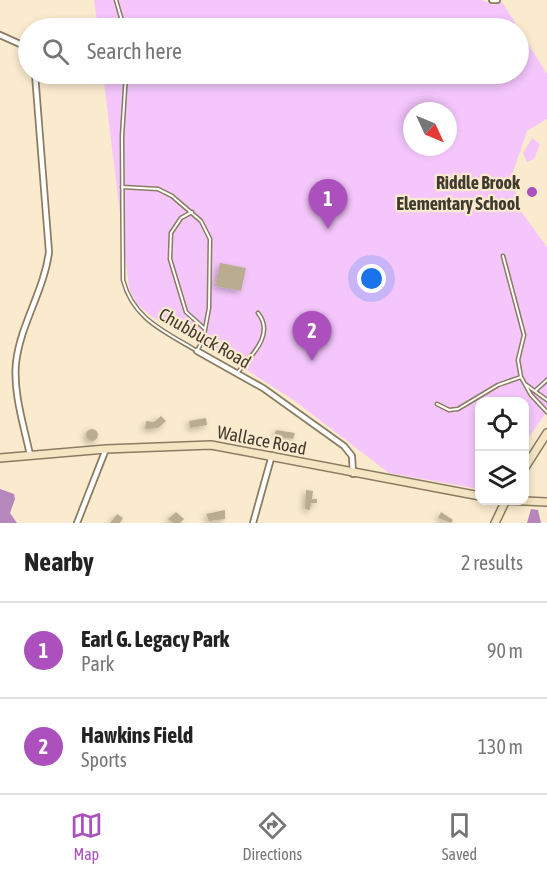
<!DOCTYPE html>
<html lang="en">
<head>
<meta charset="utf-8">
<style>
  :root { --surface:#fff; --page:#f2f2f2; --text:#222; --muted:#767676; --line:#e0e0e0; --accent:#ab50bc }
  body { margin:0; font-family:"Asap Condensed",sans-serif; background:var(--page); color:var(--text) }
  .controls { position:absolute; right:18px; bottom:18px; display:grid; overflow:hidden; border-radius:12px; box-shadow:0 3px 9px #0003 }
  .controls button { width:54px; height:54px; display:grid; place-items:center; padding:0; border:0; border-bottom:2px solid var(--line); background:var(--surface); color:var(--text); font:30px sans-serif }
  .compass { position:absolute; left:403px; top:102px; width:54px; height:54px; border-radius:50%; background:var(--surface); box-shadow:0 3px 9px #0003; rotate:134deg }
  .you { position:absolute; left:372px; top:279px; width:21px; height:21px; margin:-15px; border:4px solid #fff; border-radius:50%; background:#1a73e8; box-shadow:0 0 0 9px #1a73e833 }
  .badge { display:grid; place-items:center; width:39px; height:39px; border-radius:50%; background:var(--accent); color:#fff; font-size:20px; font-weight:700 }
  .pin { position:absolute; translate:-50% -50px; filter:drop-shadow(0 2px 3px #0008) }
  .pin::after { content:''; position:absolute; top:32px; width:21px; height:18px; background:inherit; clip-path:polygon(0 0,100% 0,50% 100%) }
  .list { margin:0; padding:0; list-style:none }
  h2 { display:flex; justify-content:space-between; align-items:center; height:78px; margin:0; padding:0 24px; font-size:26px }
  h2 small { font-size:20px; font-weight:400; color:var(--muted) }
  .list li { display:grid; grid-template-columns:39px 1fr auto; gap:18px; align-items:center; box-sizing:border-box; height:96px; padding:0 24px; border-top:2px solid var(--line) }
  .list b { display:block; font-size:22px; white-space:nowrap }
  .list p { margin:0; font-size:20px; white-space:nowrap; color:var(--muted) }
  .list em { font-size:20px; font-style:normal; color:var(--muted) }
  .icon { flex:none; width:33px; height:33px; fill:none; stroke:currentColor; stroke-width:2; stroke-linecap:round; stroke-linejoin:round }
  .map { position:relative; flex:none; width:547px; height:523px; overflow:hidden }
  .search { position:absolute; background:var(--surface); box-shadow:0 3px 9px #0003; left:18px; right:18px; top:18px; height:66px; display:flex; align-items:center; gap:15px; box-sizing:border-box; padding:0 21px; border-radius:33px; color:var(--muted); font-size:22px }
  .sheet { height:270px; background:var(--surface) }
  nav { display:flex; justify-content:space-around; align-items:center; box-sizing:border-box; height:84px; border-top:2px solid var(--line); background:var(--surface); font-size:16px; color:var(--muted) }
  nav a { display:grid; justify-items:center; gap:3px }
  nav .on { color:var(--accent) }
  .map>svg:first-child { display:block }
  .green { fill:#f4c6fc; fill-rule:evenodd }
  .water { fill:#b587bd }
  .building { fill:#baac91; filter:url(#shadow) }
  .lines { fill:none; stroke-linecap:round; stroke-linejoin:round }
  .lane-casing { stroke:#897c62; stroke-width:5 }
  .street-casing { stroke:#897c62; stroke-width:8 }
  .secondary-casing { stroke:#897c62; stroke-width:10 }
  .lane { stroke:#fff; stroke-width:2 }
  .street { stroke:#fff; stroke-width:4.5 }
  .secondary { stroke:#f5e6c3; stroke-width:7 }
  .poi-dot { fill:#ab50bc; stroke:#faebce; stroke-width:2 }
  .labels { text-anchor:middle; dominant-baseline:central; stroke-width:4.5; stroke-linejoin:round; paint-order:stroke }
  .poi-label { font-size:18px; font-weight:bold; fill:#403a2f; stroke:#faebce; text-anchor:end }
  .street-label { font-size:18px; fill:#403a2f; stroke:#faebce }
</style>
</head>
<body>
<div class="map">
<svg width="547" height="523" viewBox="0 0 547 523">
  <defs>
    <filter id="shadow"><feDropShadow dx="-2.5" dy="2.5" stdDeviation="3" flood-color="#0004"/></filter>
  </defs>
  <rect width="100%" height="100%" fill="#faebce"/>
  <!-- green -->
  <path class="green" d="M94 0H482L493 5 502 2 547 74V119L527 131 512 175 520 210 547 247V411L525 443 524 401H480L479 489 389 473 292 399 242 367 152 317 137 304 129 288 103 74H518V28H98ZM412 111H448V147H412Z
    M532 138 540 144 534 159 527 162 523 153Z"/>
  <!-- water -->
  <path class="water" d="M0 489 14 494 15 499 10 513 17 523H0Z
    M531 509 538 510 541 523H527Z"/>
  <!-- building -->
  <path class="building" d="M220 263 246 268 241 291 215 286Z
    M161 416 166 421 158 428 145 429 146 421 154 422Z
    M206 418 207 425 190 428 189 421Z
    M86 435a6 6 0 1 1 12 0a6 6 0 1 1-12 0Z
    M276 430 295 433 293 439 274 436Z
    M306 490 313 491 312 499H317V503H311L310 510 305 509Z
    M225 510V519L209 521 206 514Z
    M176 512 184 519 180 523H173L168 519Z
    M441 512 453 520 451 523 438 518Z
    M117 514 123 518 120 523H110Z"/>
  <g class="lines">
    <!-- lane casing -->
    <g class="lane-casing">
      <path id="lane" d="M116 0 124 28
        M122 187 158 189 172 196 201 221 210 239 209 308 203 340 197 351C164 331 133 319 123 280L122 136 126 74
        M192 212 181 218 171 233 170 259 186 312 205 329
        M503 256 524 335 518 360 521 377 531 395 547 412
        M238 372C252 355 275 334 258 313
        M525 384 547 400
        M536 390 547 380
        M437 404 449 410 458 409 498 385 521 377"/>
    </g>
    <!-- street casing -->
    <g class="street-casing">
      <path id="street" d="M492 0H497
        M0 35 20 44 28 54
        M197 351 263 388 344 446 352 456 353 474
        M30 455C24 426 13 393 16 363 20 325 44 291 49 252L35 74
        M77 523 106 449
        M253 523 272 455"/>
    </g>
    <!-- secondary casing -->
    <g class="secondary-casing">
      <path id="secondary" d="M0 458 106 449 211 445 480 496
        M524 469 547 433
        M501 500 547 502
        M495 523 506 500"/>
    </g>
    <!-- lane -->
    <use href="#lane" class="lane"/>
    <!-- street -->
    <use href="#street" class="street"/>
    <!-- secondary -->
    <use href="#secondary" class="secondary"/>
  </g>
  <!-- markers -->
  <circle class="poi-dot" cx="532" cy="192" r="6"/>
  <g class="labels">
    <!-- poi labels -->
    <g class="poi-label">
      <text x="520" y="182">Riddle Brook<tspan x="520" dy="21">Elementary School</tspan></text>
    </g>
    <!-- street labels -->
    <g class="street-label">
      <text transform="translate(205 338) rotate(30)">Chubbuck Road</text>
      <text transform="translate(262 440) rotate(11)">Wallace Road</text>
    </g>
  </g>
</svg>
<div class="controls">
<button><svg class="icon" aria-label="locate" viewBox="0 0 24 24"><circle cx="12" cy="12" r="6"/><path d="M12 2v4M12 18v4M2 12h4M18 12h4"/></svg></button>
<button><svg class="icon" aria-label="layers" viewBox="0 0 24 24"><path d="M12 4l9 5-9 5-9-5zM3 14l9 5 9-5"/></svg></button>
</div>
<svg class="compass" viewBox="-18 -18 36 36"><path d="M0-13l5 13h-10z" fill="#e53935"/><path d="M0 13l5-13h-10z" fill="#767676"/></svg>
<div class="you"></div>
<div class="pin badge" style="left:328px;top:229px">1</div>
<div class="pin badge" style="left:312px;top:361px">2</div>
<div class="search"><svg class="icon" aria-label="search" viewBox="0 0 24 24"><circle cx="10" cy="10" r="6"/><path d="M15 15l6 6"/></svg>Search here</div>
</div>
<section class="sheet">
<h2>Nearby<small>2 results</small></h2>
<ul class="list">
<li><span class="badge">1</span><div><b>Earl G. Legacy Park</b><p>Park</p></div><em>90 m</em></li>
<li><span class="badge">2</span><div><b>Hawkins Field</b><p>Sports</p></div><em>130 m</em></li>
</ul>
</section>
<nav>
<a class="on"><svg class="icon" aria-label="map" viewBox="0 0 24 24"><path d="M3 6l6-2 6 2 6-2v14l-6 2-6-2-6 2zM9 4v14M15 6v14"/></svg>Map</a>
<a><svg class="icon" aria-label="directions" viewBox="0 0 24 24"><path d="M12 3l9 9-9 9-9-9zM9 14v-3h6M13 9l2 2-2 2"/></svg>Directions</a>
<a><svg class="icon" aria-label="saved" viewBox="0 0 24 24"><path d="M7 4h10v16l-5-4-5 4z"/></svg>Saved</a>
</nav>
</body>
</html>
